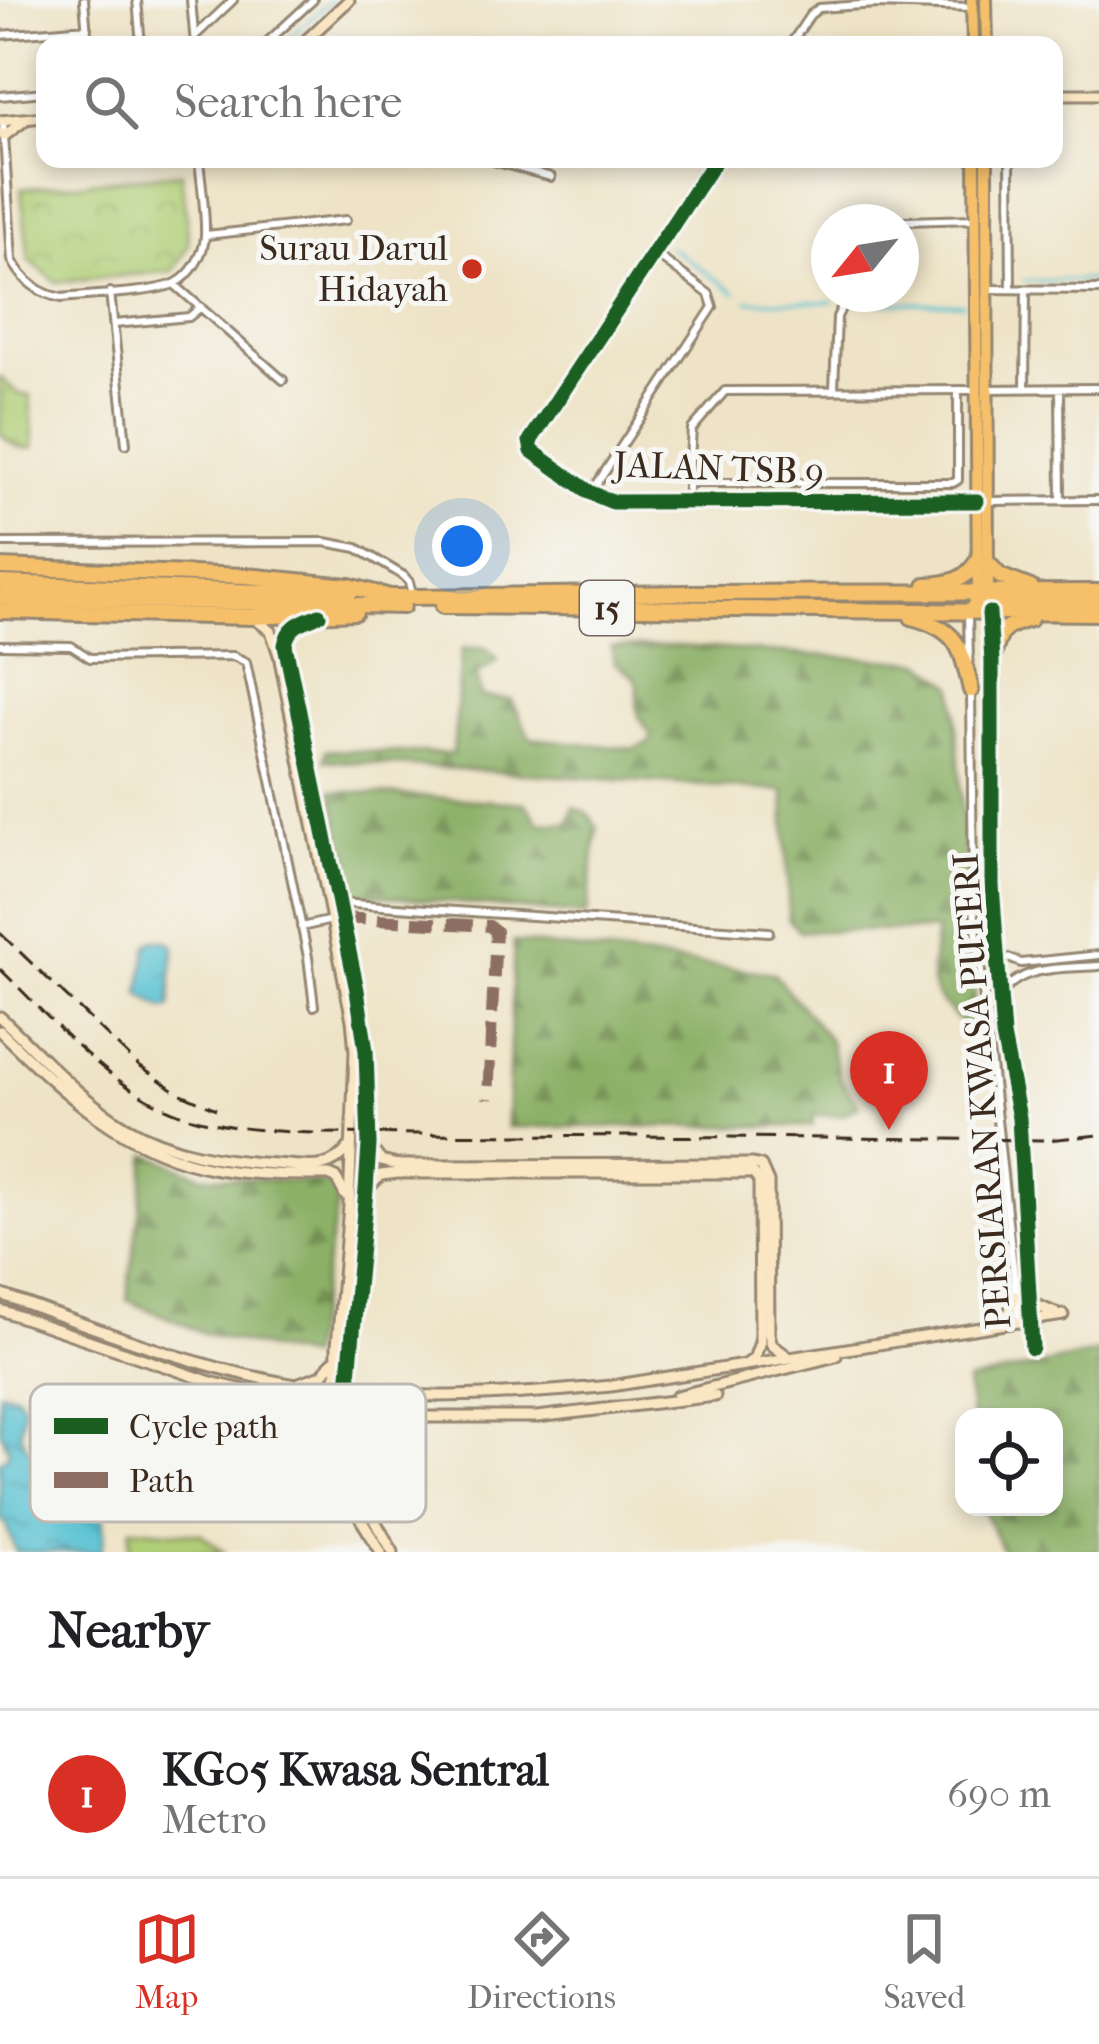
<!DOCTYPE html>
<html lang="en">
<head>
<meta charset="utf-8">
<style>
  :root { --surface:#fff; --page:#f2f2f2; --text:#202124; --muted:#757577; --line:#e0e0e0; --accent:#d93025 }
  body { margin:0; font-family:"IM FELL French Canon",serif; background:var(--page); color:var(--text) }
  .controls { position:absolute; right:36px; bottom:36px; display:grid; overflow:hidden; border-radius:24px; box-shadow:0 6px 18px #0003 }
  .controls button { width:108px; height:108px; display:grid; place-items:center; padding:0; border:0; border-bottom:3px solid var(--line); background:var(--surface); color:var(--text); font:60px sans-serif }
  .compass { position:absolute; left:811px; top:204px; width:108px; height:108px; border-radius:50%; background:var(--surface); box-shadow:0 6px 18px #0003; rotate:240deg }
  .you { position:absolute; left:462px; top:546px; width:42px; height:42px; margin:-30px; border:9px solid #fff; border-radius:50%; background:#1a73e8; box-shadow:0 0 0 18px #1a73e833 }
  .badge { display:grid; place-items:center; width:78px; height:78px; border-radius:50%; background:var(--accent); color:#fff; font-size:39px; font-weight:700 }
  .pin { position:absolute; translate:-50% -99px; filter:drop-shadow(0 3px 6px #0008) }
  .pin::after { content:''; position:absolute; top:63px; width:42px; height:36px; background:inherit; clip-path:polygon(0 0,100% 0,50% 100%) }
  .list { margin:0; padding:0; list-style:none }
  h2 { display:flex; justify-content:space-between; align-items:center; height:156px; margin:0; padding:0 48px; font-size:51px }
  h2 small { font-size:39px; font-weight:400; color:var(--muted) }
  .list li { display:grid; grid-template-columns:78px 1fr auto; gap:36px; align-items:center; box-sizing:border-box; height:168px; padding:0 48px; border-top:3px solid var(--line) }
  .list b { display:block; font-size:45px; white-space:nowrap }
  .list p { margin:0; font-size:39px; white-space:nowrap; color:var(--muted) }
  .list em { font-size:39px; font-style:normal; color:var(--muted) }
  .icon { flex:none; width:66px; height:66px; fill:none; stroke:currentColor; stroke-width:2; stroke-linecap:round; stroke-linejoin:round }
  .map { position:relative; flex:none; width:1099px; height:1552px; overflow:hidden }
  .search { position:absolute; background:var(--surface); box-shadow:0 6px 18px #0003; left:36px; right:36px; top:36px; height:132px; display:flex; align-items:center; gap:30px; box-sizing:border-box; padding:0 42px; border-radius:24px; color:var(--muted); font-size:45px }
  .sheet { height:324px; background:var(--surface) }
  nav { display:flex; justify-content:space-around; align-items:center; box-sizing:border-box; height:168px; border-top:3px solid var(--line); background:var(--surface); font-size:33px; color:var(--muted) }
  nav a { display:grid; justify-items:center; gap:6px }
  nav .on { color:var(--accent) }
  .map>svg:first-child { display:block }
  .forest { fill:url(#forest-firs); stroke:#636d42; stroke-width:3 }
  .park { fill:url(#park-crowns); stroke:#757c49; stroke-width:3 }
  .water { fill:url(#water-ripples); stroke:#487678; stroke-width:3 }
  .lines { fill:none; stroke-linecap:round; stroke-linejoin:round }
  .stream { stroke:#56c1d2; stroke-width:3 }
  .street-casing { stroke:#948672; stroke-width:12 }
  .secondary-casing { stroke:#948672; stroke-width:15 }
  .primary-casing { stroke:#948672; stroke-width:16 }
  .highway-casing { stroke:#948672; stroke-width:20 }
  .street { stroke:#fff; stroke-width:6 }
  .secondary { stroke:#fbe6c4; stroke-width:9 }
  .primary { stroke:#f6c06b; stroke-width:10 }
  .highway { stroke:#f6c06b; stroke-width:14 }
  .rail { stroke:#3b2a1e; stroke-width:3; stroke-dasharray:18 9; stroke-linecap:butt }
  .quiet { stroke:#8d6e63; stroke-width:12; stroke-dasharray:24 12; stroke-linecap:butt }
  .cycleway-casing { stroke:#f6f6f2; stroke-width:22 }
  .cycleway { stroke:#1b5e20; stroke-width:15 }
  .poi-dot { fill:#c8321e; stroke:#f6f6f2; stroke-width:4.5 }
  .labels { text-anchor:middle; dominant-baseline:central; stroke-width:10; stroke-linejoin:round; paint-order:stroke }
  .shield { fill:#f6f6f2; stroke:#73675e; stroke-width:3 }
  .shield-label { font-size:33px; font-weight:bold; fill:#3b2a1e }
  .poi-label { font-size:36px; fill:#3b2a1e; stroke:#f6f6f2; text-anchor:end }
  .street-label { font-size:36px; fill:#3b2a1e; stroke:#f6f6f2 }
  .key { fill:#f6f6f2; stroke:#beb9b2; stroke-width:3 }
  .key-label { font-size:33px; fill:#3b2a1e }
</style>
</head>
<body>
<div class="map">
<svg width="1099" height="1552" viewBox="0 0 1099 1552">
  <defs>
    <pattern id="forest-firs" width="22" height="20" patternUnits="userSpaceOnUse" patternTransform="scale(3)"><rect width="22" height="20" fill="#8bb066"/><path d="M5 1l3.5 6h-7zM16 11l3.5 6h-7z" fill="#738f53"/></pattern>
    <pattern id="park-crowns" width="20" height="18" patternUnits="userSpaceOnUse" patternTransform="scale(3)"><rect width="20" height="18" fill="#afcd74"/><path d="M2 6a3 3 0 1 1 6 0M12 15a3 3 0 1 1 6 0" fill="none" stroke="#97b064"/></pattern>
    <pattern id="water-ripples" width="26" height="14" patternUnits="userSpaceOnUse" patternTransform="scale(3)"><rect width="26" height="14" fill="#56c1d2"/><path d="M2 4q2-2 4 0t4 0M15 11q2-2 4 0t4 0" fill="none" stroke="#489daa"/></pattern>
  </defs>
  <rect width="100%" height="100%" fill="#f6f6f2"/>
  <filter id="ink" filterUnits="userSpaceOnUse"><feTurbulence type="fractalNoise" baseFrequency=".00833" numOctaves="2"/><feDisplacementMap in="SourceGraphic" scale="24" xChannelSelector="R" yChannelSelector="G"/><feConvolveMatrix kernelMatrix="1 2 1 2 8 2 1 2 1" color-interpolation-filters="sRGB"/></filter>
  <filter id="wash" filterUnits="userSpaceOnUse"><feTurbulence type="fractalNoise" baseFrequency=".004" numOctaves="4" result="noise"/><feDisplacementMap in="SourceGraphic" scale="48" xChannelSelector="R" yChannelSelector="G"/><feGaussianBlur stdDeviation="2.7" result="paint"/><feColorMatrix in="noise" values="0 0 0 0 0 0 0 0 0 0 0 0 0 0 0 0 0 1.4 0 .05"/><feComposite in="paint" operator="in"/></filter>
  <g filter="url(#wash)">
    <rect width="100%" height="100%" fill="#eee3c6"/>
    <!-- forest -->
    <path class="forest" d="M676 646 922 662 954 686 976 1021 965 1026C922 987 930 983 936 930L800 931 789 920 784 791 324 760 326 750 453 754 462 649 486 648 498 660 476 676 481 697 512 700 530 738 634 749 649 742 651 734C648 731 640 720 639 716 631 685 653 686 615 663L611 647Z
      M332 791 525 803 540 823H569L574 807 588 813 597 827 587 915 353 893Z
      M514 942 773 973 830 1041 840 1078 859 1106 842 1115H814L812 1126 507 1127Z
      M147 1154 202 1176 331 1183 340 1191 308 1358 206 1334 127 1300Z
      M1099 1352V1552H1003L982 1507H1054V1417H971L967 1382Z"/>
    <!-- park -->
    <path class="park" d="M181 173 189 244 173 271 56 282 29 260 21 189Z
      M0 377 19 394 30 396 34 447C18 451 12 444 0 433Z
      M131 1528 201 1534 224 1552H129Z"/>
    <!-- water -->
    <path class="water" d="M155 940 168 941 174 946 170 1008 163 1009 140 994 147 948 149 943Z
      M0 1392 16 1394 24 1405 20 1433C35 1466 40 1454 65 1467 97 1483 111 1518 101 1552H16L6 1525 0 1517V1461L6 1457 9 1450 0 1430Z"/>
    <g class="lines">
      <!-- stream -->
      <path class="stream" d="M282 45 331 0
        M670 247 736 293
        M1024 281 1099 280
        M748 301 832 302
        M848 302 963 304
        M521 435 641 250"/>
    </g>
  </g>
  <g filter="url(#ink)">
    <g class="lines">
      <!-- street casing -->
      <g class="street-casing">
        <path id="street" d="M84 0 88 45
          M137 0 141 45
          M191 0 195 45
          M0 35 87 28
          M195 36 233 0
          M264 45 313 0
          M790 45 810 15 819 8 876 4 972 7
          M0 96 45 92
          M3 120 12 260C23 281 39 294 62 298 89 295 156 293 176 283 192 275 204 253 205 236 206 211 201 184 199 159
          M486 159 551 177
          M716 159 530 441 532 451 591 493 613 502 975 501
          M1010 159 1011 289
          M901 224 905 221 975 219
          M206 235 346 220
          M174 284 283 380
          M988 289 1099 290
          M110 292 126 444
          M114 324 189 317 201 307
          M834 389 837 317 848 294
          M989 389 1099 388
          M1025 389 1026 290
          M1060 390 1061 500
          M688 483H953L958 480V390
          M591 493 713 307 709 294 654 253
          M989 501 1099 500
          M687 502 692 429 725 391 975 390
          M0 543 325 542 357 548 404 576 409 582 412 594
          M989 613 992 646
          M968 614 969 661
          M0 645 71 646 90 658 233 656 246 662 308 957 314 1006
          M992 665V885L1003 1036 1019 1118 1032 1348
          M971 692 973 899 1019 1322
          M338 903 769 932
          M301 927 341 918
          M999 951 1003 956 1021 963 1099 955
          M1000 998C1017 964 1065 969 1099 966"/>
      </g>
      <!-- secondary casing -->
      <g class="secondary-casing">
        <path id="secondary" d="M301 45 349 0
          M1054 94H1099
          M0 121 45 117
          M0 133 4 136 24 121
          M252 617 271 631 279 655 352 1020 355 1051 349 1206 337 1346 336 1407 347 1486 363 1523 381 1552
          M314 617C295 626 284 631 286 654L357 990 366 1051 369 1145 366 1190 346 1408 355 1471 363 1500 393 1552
          M0 1017C40 1054 78 1098 125 1126 171 1153 223 1161 275 1164 307 1166 329 1174 350 1146
          M0 1031C62 1092 127 1154 217 1169 253 1175 292 1175 329 1175L336 1178 345 1195
          M369 1145 381 1161 397 1165 753 1164 761 1166 768 1182 769 1334 772 1345 790 1358
          M367 1190 381 1175 398 1173H753L759 1181 760 1342 754 1359 748 1363
          M1028 1293 1036 1305 1055 1313
          M0 1294C95 1328 190 1366 290 1384 395 1403 506 1396 611 1386L1063 1315
          M0 1310 214 1383 290 1401 421 1417H537L715 1396
          M995 1323 1009 1313 1015 1296
          M299 1383 322 1375 333 1361
          M677 1396 836 1356
          M301 1406 324 1416 334 1430
          M351 1447 364 1424 397 1419"/>
      </g>
      <!-- primary casing -->
      <g class="primary-casing">
        <path id="primary" d="M972 0 973 45
          M986 0 987 45
          M987 159 988 598
          M969 613 978 594 975 159"/>
      </g>
      <!-- highway casing -->
      <g class="highway-casing">
        <path id="highway" d="M986 561 1000 576 1031 588
          M0 567 246 576 349 586 390 597H412L687 593 1099 592
          M0 583 349 595
          M926 585C949 584 966 581 978 560
          M0 597 403 606
          M985 600 988 603H1099
          M443 606 1099 613
          M0 611 252 617 355 612
          M912 617C959 630 961 647 971 690
          M992 661C999 632 1001 626 1030 619"/>
      </g>
      <!-- street -->
      <use href="#street" class="street"/>
      <!-- secondary -->
      <use href="#secondary" class="secondary"/>
      <!-- primary -->
      <use href="#primary" class="primary"/>
      <!-- highway -->
      <use href="#highway" class="highway"/>
      <!-- rail -->
      <path class="rail" d="M0 933 139 1066 179 1093 216 1109
        M0 969C55 1022 109 1089 183 1115 225 1129 270 1131 313 1133L1048 1140 1099 1135"/>
      <!-- quiet -->
      <path class="quiet" d="M341 918 489 926 496 931 488 1099"/>
      <!-- cycleway casing -->
      <g class="cycleway-casing">
        <path id="cycleway" d="M716 159 530 441 532 451 591 493 613 502 977 501
          M989 613 992 661V885L1003 1036 1019 1118 1032 1348
          M319 615C303 622 288 625 285 645L357 990 366 1051 369 1145 366 1190 346 1408"/>
      </g>
      <!-- cycleway -->
      <use href="#cycleway" class="cycleway"/>
    </g>
  </g>
  <!-- markers -->
  <circle class="poi-dot" cx="472" cy="269" r="12"/>
  <g class="labels">
    <!-- shield labels -->
    <rect class="shield" x="580" y="581" width="54" height="54" rx="9"/>
    <g class="shield-label">
      <text x="607" y="608">15</text>
    </g>
    <!-- poi labels -->
    <g class="poi-label">
      <text x="448" y="248">Surau Darul<tspan x="448" dy="41">Hidayah</tspan></text>
    </g>
    <!-- street labels -->
    <g class="street-label">
      <text transform="translate(719 468) rotate(2)">JALAN TSB 9</text>
      <text transform="translate(982 1091) rotate(-94)">PERSIARAN KWASA PUTERI</text>
    </g>
  </g>
  <!-- legend -->
  <rect x="30" y="1384" width="396" height="138" rx="18" class="key"/>
  <rect x="54" y="1418" width="54" height="16" fill="#1b5e20"/>
  <rect x="54" y="1472" width="54" height="16" fill="#8d6e63"/>
  <g class="key-label">
    <text x="129" y="1438">Cycle path</text>
    <text x="129" y="1492">Path</text>
  </g>
</svg>
<div class="controls">
<button><svg class="icon" aria-label="locate" viewBox="0 0 24 24"><circle cx="12" cy="12" r="6"/><path d="M12 2v4M12 18v4M2 12h4M18 12h4"/></svg></button>
</div>
<svg class="compass" viewBox="-18 -18 36 36"><path d="M0-13l5 13h-10z" fill="#e53935"/><path d="M0 13l5-13h-10z" fill="#757577"/></svg>
<div class="you"></div>
<div class="pin badge" style="left:889px;top:1130px">1</div>
<div class="search"><svg class="icon" aria-label="search" viewBox="0 0 24 24"><circle cx="10" cy="10" r="6"/><path d="M15 15l6 6"/></svg>Search here</div>
</div>
<section class="sheet">
<h2>Nearby<small></small></h2>
<ul class="list">
<li><span class="badge">1</span><div><b>KG05 Kwasa Sentral</b><p>Metro</p></div><em>690 m</em></li>
</ul>
</section>
<nav>
<a class="on"><svg class="icon" aria-label="map" viewBox="0 0 24 24"><path d="M3 6l6-2 6 2 6-2v14l-6 2-6-2-6 2zM9 4v14M15 6v14"/></svg>Map</a>
<a><svg class="icon" aria-label="directions" viewBox="0 0 24 24"><path d="M12 3l9 9-9 9-9-9zM9 14v-3h6M13 9l2 2-2 2"/></svg>Directions</a>
<a><svg class="icon" aria-label="saved" viewBox="0 0 24 24"><path d="M7 4h10v16l-5-4-5 4z"/></svg>Saved</a>
</nav>
</body>
</html>
